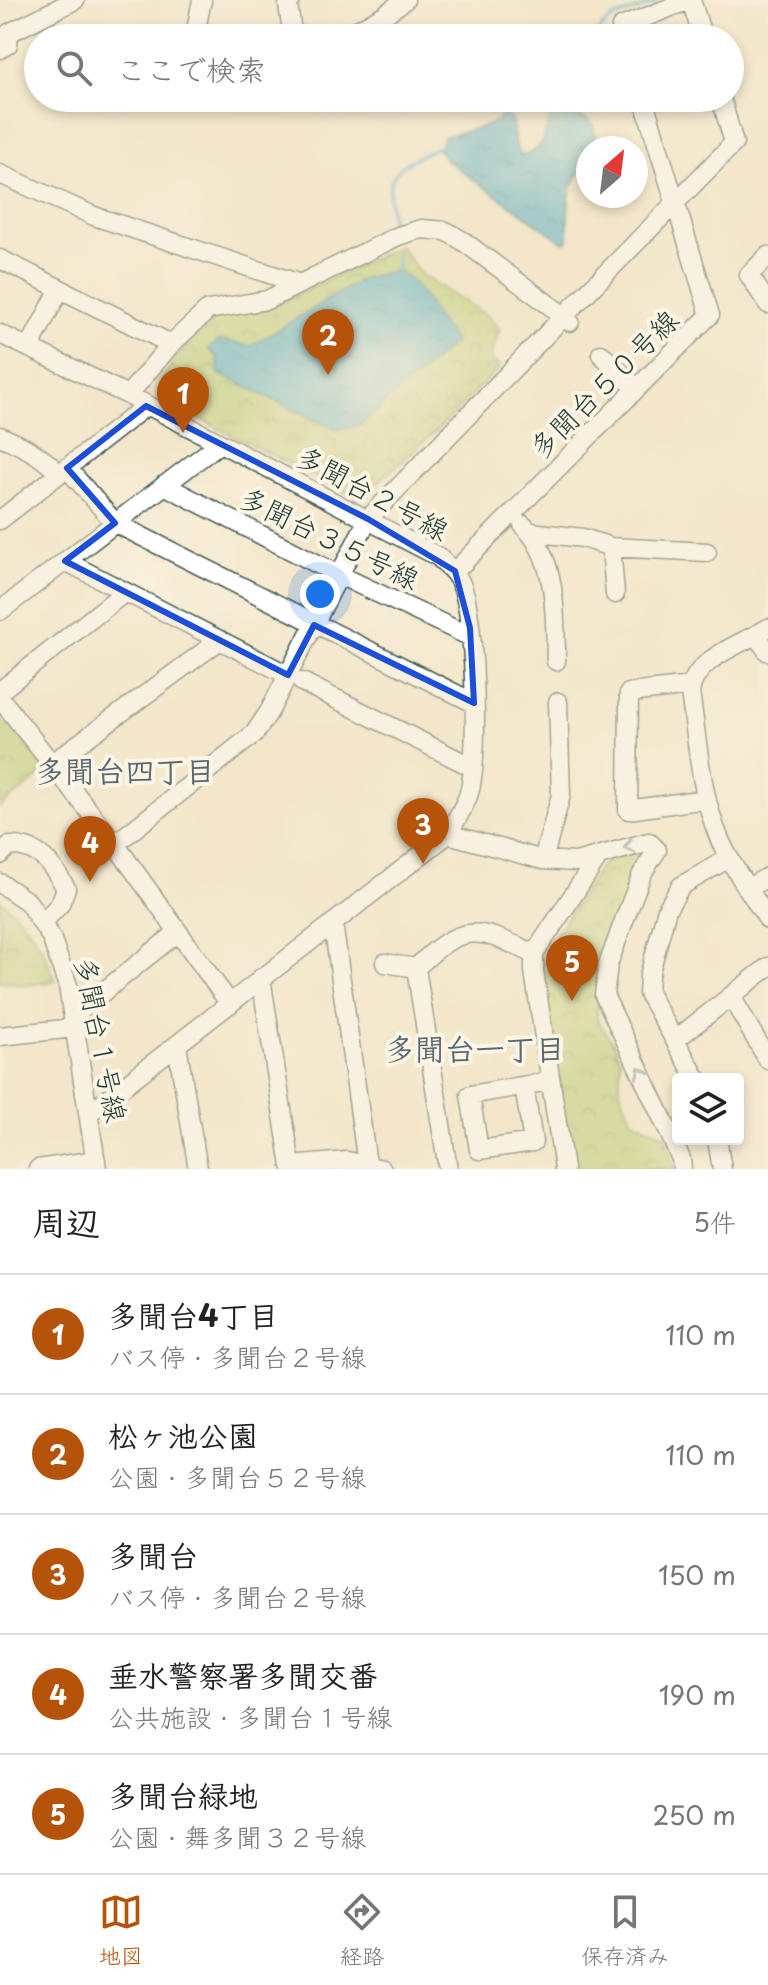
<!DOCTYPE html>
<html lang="ja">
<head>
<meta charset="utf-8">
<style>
  :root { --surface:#fff; --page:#f6f6f6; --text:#222; --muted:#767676; --line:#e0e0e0; --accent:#b45309 }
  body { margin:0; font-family:"Playpen Sans","Klee One",sans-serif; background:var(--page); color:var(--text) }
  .controls { position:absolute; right:24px; bottom:24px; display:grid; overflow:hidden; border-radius:8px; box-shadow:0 4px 12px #0003 }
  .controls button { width:72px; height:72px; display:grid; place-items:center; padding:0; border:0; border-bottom:2px solid var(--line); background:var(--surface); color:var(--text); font:40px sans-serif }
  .compass { position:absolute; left:576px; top:136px; width:72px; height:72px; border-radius:50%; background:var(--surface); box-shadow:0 4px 12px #0003; rotate:28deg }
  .you { position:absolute; left:320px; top:594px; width:28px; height:28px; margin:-20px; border:6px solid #fff; border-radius:50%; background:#1a73e8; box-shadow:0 0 0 12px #1a73e833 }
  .badge { display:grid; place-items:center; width:52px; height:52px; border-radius:50%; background:var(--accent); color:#fff; font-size:26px; font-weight:700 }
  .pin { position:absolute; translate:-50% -66px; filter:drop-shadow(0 2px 4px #0008) }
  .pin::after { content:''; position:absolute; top:42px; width:28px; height:24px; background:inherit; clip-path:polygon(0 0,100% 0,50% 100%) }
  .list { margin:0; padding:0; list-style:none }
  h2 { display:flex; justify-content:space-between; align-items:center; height:104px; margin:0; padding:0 32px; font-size:34px }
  h2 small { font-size:26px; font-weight:400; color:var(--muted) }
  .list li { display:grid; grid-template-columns:52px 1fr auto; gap:24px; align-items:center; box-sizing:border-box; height:120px; padding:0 32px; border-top:2px solid var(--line) }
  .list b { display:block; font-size:30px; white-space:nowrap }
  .list p { margin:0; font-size:26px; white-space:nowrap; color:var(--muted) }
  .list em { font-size:26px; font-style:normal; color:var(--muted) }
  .icon { flex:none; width:44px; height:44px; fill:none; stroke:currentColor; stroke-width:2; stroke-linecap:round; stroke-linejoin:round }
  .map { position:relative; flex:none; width:768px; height:1169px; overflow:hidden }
  .search { position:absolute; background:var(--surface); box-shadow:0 4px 12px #0003; left:24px; right:24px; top:24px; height:88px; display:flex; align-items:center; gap:20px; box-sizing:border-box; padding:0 28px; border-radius:44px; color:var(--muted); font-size:30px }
  .sheet { height:704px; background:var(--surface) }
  nav { display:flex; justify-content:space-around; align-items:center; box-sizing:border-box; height:112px; border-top:2px solid var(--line); background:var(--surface); font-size:22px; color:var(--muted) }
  nav a { display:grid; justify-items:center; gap:4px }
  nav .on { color:var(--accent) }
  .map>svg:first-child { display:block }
  .park { fill:url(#park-crowns); stroke:#6a8452; stroke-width:2 }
  .water { fill:url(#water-ripples); stroke:#34747e; stroke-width:2 }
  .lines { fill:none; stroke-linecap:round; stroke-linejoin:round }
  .stream { stroke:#49acc8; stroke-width:4 }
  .minor-casing { stroke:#3f564a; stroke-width:21 }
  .minor { stroke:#fff; stroke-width:18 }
  .oneway { stroke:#8f9e9a }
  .marked { fill:none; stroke:#1d4ed8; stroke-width:6; stroke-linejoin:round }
  .labels { text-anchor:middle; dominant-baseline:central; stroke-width:8; stroke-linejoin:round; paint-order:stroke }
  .street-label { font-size:28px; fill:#1f3d34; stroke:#fcf5e5 }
  .neighbourhood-label { font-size:30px; font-weight:bold; fill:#576873; stroke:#fcf5e5 }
</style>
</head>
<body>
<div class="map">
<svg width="768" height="1169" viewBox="0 0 768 1169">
  <defs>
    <pattern id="park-crowns" width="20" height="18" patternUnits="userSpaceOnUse" patternTransform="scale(2)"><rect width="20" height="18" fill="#b6cc70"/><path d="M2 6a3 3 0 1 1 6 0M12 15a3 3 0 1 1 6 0" fill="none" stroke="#93a75d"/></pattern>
    <pattern id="water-ripples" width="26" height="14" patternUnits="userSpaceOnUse" patternTransform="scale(2)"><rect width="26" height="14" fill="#49acc8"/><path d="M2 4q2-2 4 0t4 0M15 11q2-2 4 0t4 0" fill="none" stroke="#3c8da3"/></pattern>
  </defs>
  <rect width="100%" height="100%" fill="#fcf5e5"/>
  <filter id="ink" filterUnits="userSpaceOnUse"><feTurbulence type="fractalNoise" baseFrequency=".0125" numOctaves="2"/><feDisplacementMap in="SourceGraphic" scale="16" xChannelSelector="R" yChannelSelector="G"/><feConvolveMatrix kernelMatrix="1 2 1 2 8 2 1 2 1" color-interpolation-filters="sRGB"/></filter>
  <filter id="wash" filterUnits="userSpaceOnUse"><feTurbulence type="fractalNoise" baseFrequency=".006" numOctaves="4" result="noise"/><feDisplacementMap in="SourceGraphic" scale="32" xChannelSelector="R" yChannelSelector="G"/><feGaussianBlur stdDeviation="1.8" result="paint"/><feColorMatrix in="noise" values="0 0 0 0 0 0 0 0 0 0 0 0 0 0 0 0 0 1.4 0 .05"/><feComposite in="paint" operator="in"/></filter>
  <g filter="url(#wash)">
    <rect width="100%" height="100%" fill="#f3e6ca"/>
    <!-- park -->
    <path class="park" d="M400 246 421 275 485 314 500 329 490 358 500 367 438 429 359 499 158 398 159 383 179 353 216 317 277 304Z
      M0 711 47 771 0 807Z
      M641 849 646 857 599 983 597 1020 614 1044 620 1061V1090L631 1119 665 1136 674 1169H573L542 969 544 952 603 863Z
      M0 900C30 925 42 944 56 981L26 985 0 982Z"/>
    <!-- water -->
    <path class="water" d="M564 110 580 114 593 124 597 148H588V167C563 182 569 215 568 241L563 242 447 161 438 150 443 137 489 125 508 112C517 124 509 139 521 156 545 150 543 137 551 116Z
      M397 270C426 287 433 320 455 342L360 425 336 430 219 374 217 357 208 349 220 340 250 346 364 278Z"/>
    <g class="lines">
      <!-- stream -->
      <path class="stream" d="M591 38 611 19 656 3
        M572 112 573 98
        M393 233C386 176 384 172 438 147
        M397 253V270"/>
    </g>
  </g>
  <g filter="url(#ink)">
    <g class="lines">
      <!-- minor casing -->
      <g class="minor-casing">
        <path id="minor" d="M291 0 288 5 293 38
          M691 0 703 38
          M9 33 75 0
          M199 38 196 30 202 0
          M343 38 384 15 405 0
          M624 38 621 27 689 0
          M0 49 8 44 9 33
          M0 174 94 216 300 284
          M768 256 749 275 768 304
          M0 259 171 344
          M0 334 128 395 437 556C448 566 458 574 463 589 475 622 480 763 468 796 463 809 455 822 448 834L89 1113
          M29 348 60 289
          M601 354 636 388
          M128 395 171 344 208 310 267 300 398 236 421 229 446 231 463 241 564 316 734 143 721 98
          M0 436C23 446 42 455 59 474
          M67 468 115 523 474 703
          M164 485 339 575 471 637
          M0 520 146 406
          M523 525C558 559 555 617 556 661
          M530 532 583 538 611 547 707 552
          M611 547 615 594
          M65 561 288 675
          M455 571 710 315 643 98
          M0 611 220 443
          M768 628C743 644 693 658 690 693 698 742 700 794 720 840 732 868 752 894 768 920
          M756 635 768 652
          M302 682 472 767
          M691 686 629 693 628 810 706 799
          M0 691 125 592
          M0 698 115 844 230 1004
          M51 764 220 640
          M448 834 543 860 576 862 649 842 657 850 642 874 625 918 608 965 604 995 667 1128 681 1159 682 1169
          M115 844 254 734 269 712 368 519 564 316 570 322
          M0 855 9 846C39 845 52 864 66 888L60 904 43 922
          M543 860 561 795 558 702
          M0 883 28 902 51 937 68 986 97 1169
          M748 888 768 877
          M333 923 367 1164
          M385 963 416 968
          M261 978 291 1166 347 1161 382 1169
          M732 998 768 1060
          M73 1016 178 932
          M0 1036 74 1028
          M675 1040 768 967
          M177 1045 198 1169
          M697 1079 648 993 649 976 667 909 681 886 729 858
          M524 1086 533 1142 479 1150 470 1095 550 1081
          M717 1139 722 1169
          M38 1169 96 1160
          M448 1169 416 968C462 922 478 927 534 954
          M564 1169 534 971V954L599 856"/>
      </g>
      <!-- minor -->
      <use href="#minor" class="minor"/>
    </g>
    <!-- one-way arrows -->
    <defs><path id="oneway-chevron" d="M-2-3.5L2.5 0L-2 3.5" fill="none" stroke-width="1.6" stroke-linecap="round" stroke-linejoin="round" transform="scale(2)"/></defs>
    <g class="oneway">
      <use href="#oneway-chevron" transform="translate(629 847) rotate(165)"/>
      <use href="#oneway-chevron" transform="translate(641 1072) rotate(-115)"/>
    </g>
  </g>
  <!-- marked area -->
  <path d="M0 0H768V1169H0ZM146 406 368 519 455 571 470 628 474 703 314 625 288 675 65 561 115 523 67 468Z" fill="#f3e6ca" fill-opacity=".55" fill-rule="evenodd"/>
  <path class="marked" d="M146 406 368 519 455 571 470 628 474 703 314 625 288 675 65 561 115 523 67 468Z"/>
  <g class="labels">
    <!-- street labels -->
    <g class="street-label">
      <text transform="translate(603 383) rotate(-45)">多聞台５０号線</text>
      <text transform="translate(373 492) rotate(28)">多聞台２号線</text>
      <text transform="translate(330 537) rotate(26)">多聞台３５号線</text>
      <text transform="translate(102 1039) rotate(79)">多聞台１号線</text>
    </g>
    <!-- neighbourhood labels -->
    <g class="neighbourhood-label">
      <text x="125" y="769">多聞台四丁目</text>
      <text x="475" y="1047">多聞台一丁目</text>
    </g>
  </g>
</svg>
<div class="controls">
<button><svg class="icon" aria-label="layers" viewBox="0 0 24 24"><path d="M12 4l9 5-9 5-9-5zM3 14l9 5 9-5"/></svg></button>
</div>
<svg class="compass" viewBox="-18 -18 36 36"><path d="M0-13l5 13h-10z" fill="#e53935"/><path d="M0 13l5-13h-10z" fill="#767676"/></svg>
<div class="you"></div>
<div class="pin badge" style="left:183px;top:433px">1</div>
<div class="pin badge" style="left:328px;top:375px">2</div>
<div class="pin badge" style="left:423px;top:864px">3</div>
<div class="pin badge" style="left:90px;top:882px">4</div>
<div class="pin badge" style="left:572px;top:1001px">5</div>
<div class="search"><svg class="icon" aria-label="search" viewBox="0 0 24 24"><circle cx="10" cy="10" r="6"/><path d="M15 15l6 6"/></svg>ここで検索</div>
</div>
<section class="sheet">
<h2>周辺<small>5件</small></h2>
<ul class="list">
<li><span class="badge">1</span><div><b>多聞台4丁目</b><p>バス停 · 多聞台２号線</p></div><em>110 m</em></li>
<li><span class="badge">2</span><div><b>松ヶ池公園</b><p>公園 · 多聞台５２号線</p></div><em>110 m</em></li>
<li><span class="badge">3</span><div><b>多聞台</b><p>バス停 · 多聞台２号線</p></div><em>150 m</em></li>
<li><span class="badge">4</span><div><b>垂水警察署多聞交番</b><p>公共施設 · 多聞台１号線</p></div><em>190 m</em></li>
<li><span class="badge">5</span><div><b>多聞台緑地</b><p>公園 · 舞多聞３２号線</p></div><em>250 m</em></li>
</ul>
</section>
<nav>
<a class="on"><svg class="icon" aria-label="map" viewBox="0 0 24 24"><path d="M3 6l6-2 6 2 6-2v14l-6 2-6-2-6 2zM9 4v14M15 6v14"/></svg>地図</a>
<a><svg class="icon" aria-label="directions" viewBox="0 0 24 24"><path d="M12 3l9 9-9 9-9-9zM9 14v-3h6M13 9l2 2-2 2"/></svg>経路</a>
<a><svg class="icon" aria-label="saved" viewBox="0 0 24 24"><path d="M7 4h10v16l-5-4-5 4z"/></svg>保存済み</a>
</nav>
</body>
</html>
